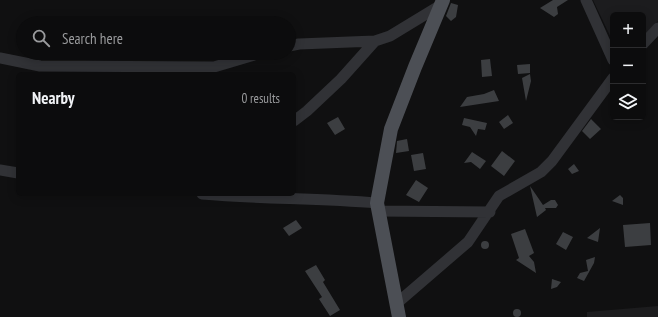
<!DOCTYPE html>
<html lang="en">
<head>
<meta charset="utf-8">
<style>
  :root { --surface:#0c0c0d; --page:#1a1a1b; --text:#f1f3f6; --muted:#9a9b9d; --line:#2c2c2e }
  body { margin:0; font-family:"PT Sans Narrow",sans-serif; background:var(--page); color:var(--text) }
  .controls { position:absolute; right:12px; top:12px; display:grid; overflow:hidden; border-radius:6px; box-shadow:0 2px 10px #0003 }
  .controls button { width:36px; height:36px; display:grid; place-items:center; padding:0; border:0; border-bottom:1px solid var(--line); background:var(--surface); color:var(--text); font:20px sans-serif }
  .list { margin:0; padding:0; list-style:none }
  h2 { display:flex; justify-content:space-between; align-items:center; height:52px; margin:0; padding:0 16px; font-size:17px }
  h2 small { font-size:13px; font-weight:400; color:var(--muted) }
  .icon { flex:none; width:22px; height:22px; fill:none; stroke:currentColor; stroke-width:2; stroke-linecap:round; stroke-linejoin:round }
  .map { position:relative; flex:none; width:658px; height:317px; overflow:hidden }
  .search { position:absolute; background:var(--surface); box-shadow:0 2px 10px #0003; left:16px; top:16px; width:280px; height:44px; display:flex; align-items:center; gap:10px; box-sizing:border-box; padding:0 14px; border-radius:22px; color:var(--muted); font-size:15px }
  .panel { position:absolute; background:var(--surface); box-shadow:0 2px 10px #0003; left:16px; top:72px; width:280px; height:124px; border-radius:6px }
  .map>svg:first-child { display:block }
  .built { fill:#1c1c1e }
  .building { fill:#3c3e41 }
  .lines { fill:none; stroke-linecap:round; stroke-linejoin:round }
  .minor { stroke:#313236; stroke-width:11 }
  .major { stroke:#4c4f55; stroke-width:14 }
</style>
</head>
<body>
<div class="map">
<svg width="658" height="317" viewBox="0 0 658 317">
  <rect width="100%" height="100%" fill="#101011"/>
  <!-- built -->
  <path class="built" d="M593 0H658V21L643 36V15H613V42Z
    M658 306V317H587V312Z"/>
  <!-- building -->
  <path class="building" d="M553 0H568L557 7 558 14 554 17 540 8Z
    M451 3 458 5 456 17 451 21 446 16Z
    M490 59 492 76 482 77 481 60Z
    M530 64V73L518 74 517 65Z
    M530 74 531 81 526 101 522 78Z
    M494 90 499 101 460 107 467 97 484 94Z
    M508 115 513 123 504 129 499 122Z
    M338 117 345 129 335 135 327 123Z
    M464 118 487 123 485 130 478 129 476 136 470 127 462 125Z
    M591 119 601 129 590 139 582 131Z
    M407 139 409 151 396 153 397 141Z
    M502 151 515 161 504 176 491 166Z
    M472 152 486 161 480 169 471 162 464 163Z
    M423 153 426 169 414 171 411 155Z
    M574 164 579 171 572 174 568 169Z
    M416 180 428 188 419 202 406 195Z
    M530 186 543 205 551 200H555L558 205 556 208H545L546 210 537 217Z
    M620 195 623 198V205L612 201Z
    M296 220 302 228 289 236 283 228Z
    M650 223 651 245 625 247 623 225Z
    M600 228 598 242 587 238Z
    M525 229 534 253 529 256 534 262 536 273 516 260 519 258 511 234Z
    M563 232 573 237 566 250 556 244Z
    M481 245a4 4 0 1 1 8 0a4 4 0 1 1-8 0Z
    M595 257 594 263 584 281 577 278 580 273 588 271 586 260Z
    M316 265 325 280 323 282 340 310 330 316 319 299 322 297 305 271Z
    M552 279 561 282 557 287 551 289Z
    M513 313a4 4 0 1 1 8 0a4 4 0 1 1-8 0Z"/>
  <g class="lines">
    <!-- minor -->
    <path class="minor" d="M586 0 613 60
      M643 44 658 28
      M289 46 299 44 375 41
      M0 58 40 66 214 67 261 53
      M294 121 307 111 341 79 375 41 390 36 441 5
      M0 170 18 173
      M202 194C260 199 318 198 377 203
      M378 211 490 212
      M396 304 468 242 499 196 541 172 552 161 613 78"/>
    <!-- major -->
    <path class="major" d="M399 317 377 203 391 129 415 67 443 0"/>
  </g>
</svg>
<div class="controls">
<button>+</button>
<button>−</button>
<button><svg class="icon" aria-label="layers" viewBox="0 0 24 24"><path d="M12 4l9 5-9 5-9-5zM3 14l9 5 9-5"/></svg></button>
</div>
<div class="search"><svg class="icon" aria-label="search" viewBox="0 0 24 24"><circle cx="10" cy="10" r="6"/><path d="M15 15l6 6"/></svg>Search here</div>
<section class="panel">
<h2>Nearby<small>0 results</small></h2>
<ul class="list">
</ul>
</section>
</div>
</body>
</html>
